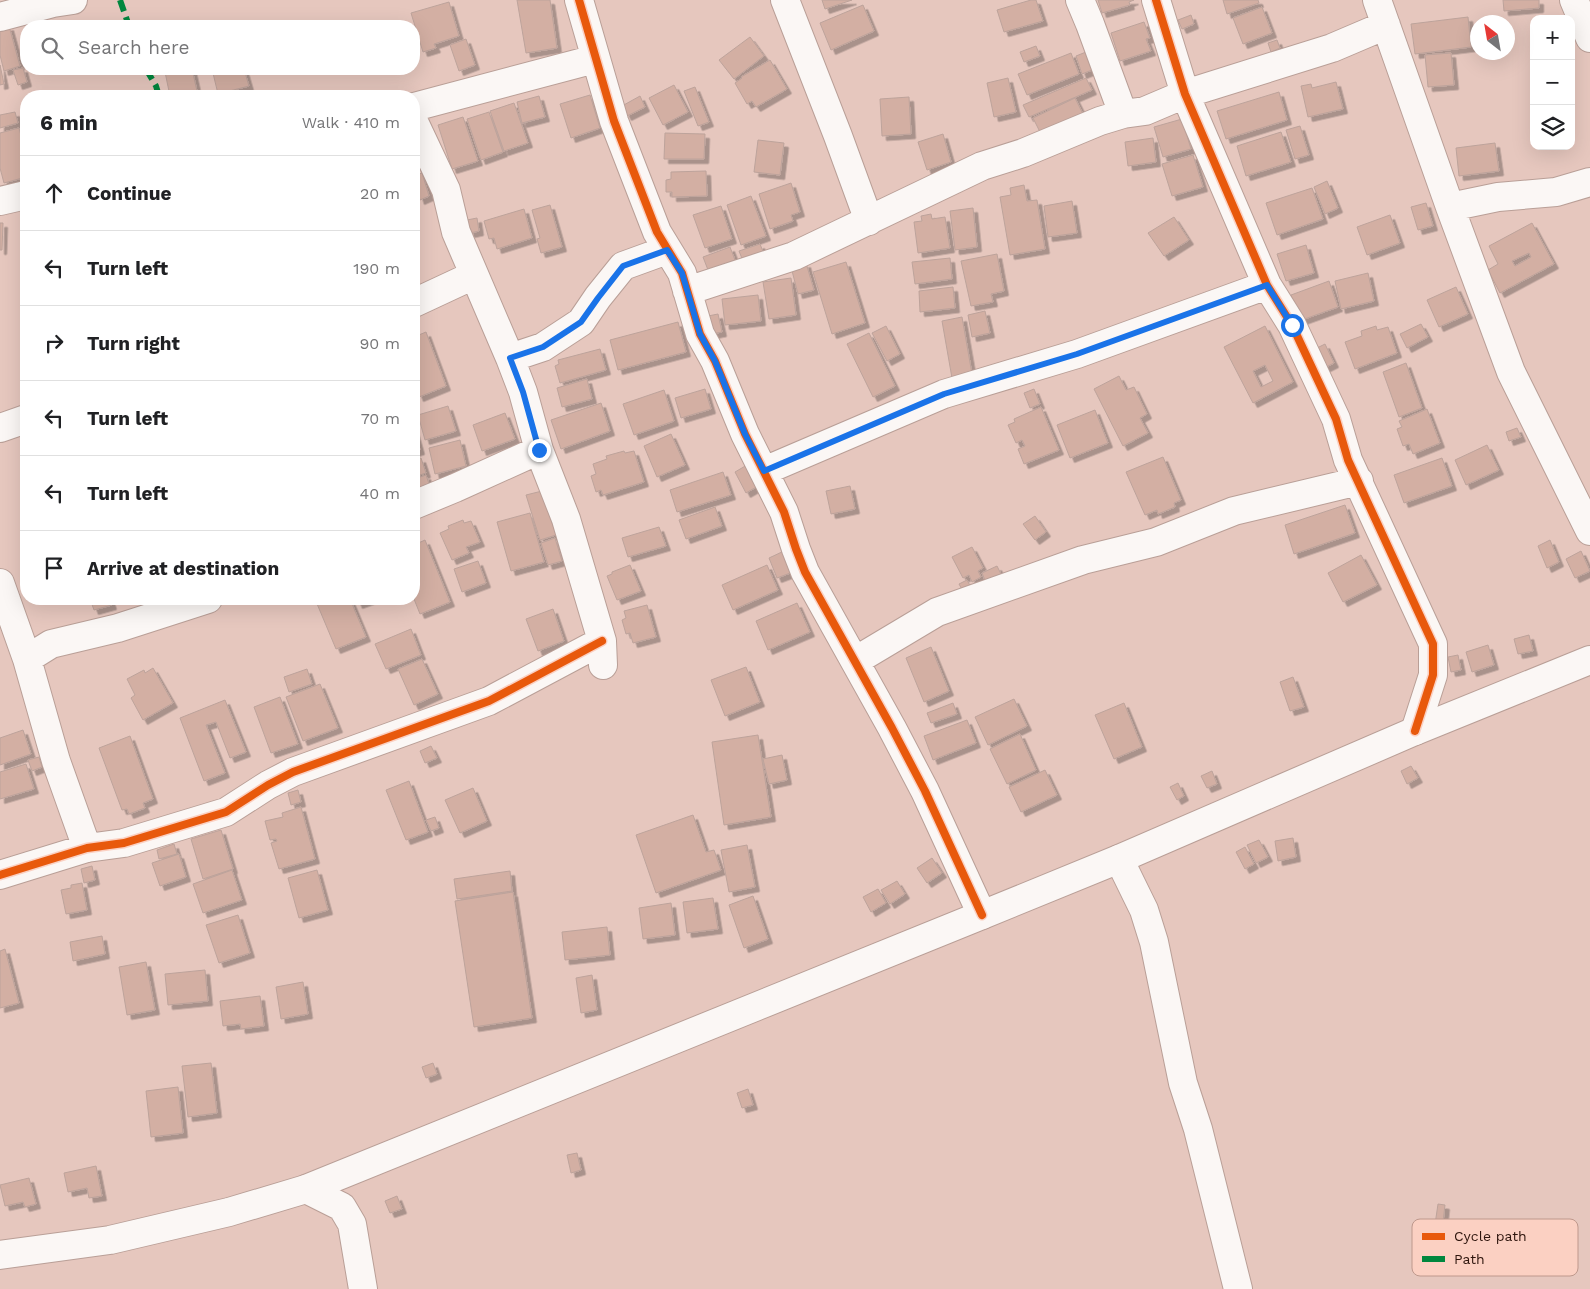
<!DOCTYPE html>
<html lang="en">
<head>
<meta charset="utf-8">
<style>
  :root { --surface:#fff; --page:#f2f2f2; --text:#202124; --muted:#757577; --line:#e0e0e0 }
  body { margin:0; font-family:"Work Sans",sans-serif; background:var(--page); color:var(--text) }
  .controls { position:absolute; right:15px; top:15px; display:grid; overflow:hidden; border-radius:10px; box-shadow:0 5px 20px #0002 }
  .controls button { width:45px; height:45px; display:grid; place-items:center; padding:0; border:0; border-bottom:1px solid var(--line); background:var(--surface); color:var(--text); font:25px sans-serif }
  .compass { position:absolute; left:1470px; top:15px; width:45px; height:45px; border-radius:50%; background:var(--surface); box-shadow:0 5px 20px #0002; rotate:329deg }
  .stop { position:absolute; width:15px; height:15px; margin:-11px; border:4px solid #1a73e8; border-radius:50%; background:#fff }
  .stop.end { background:#1a73e8; border-color:#fff; box-shadow:0 1px 5px #0008 }
  .list { margin:0; padding:0; list-style:none }
  h2 { display:flex; justify-content:space-between; align-items:center; height:65px; margin:0; padding:0 20px; font-size:21px }
  h2 small { font-size:16px; font-weight:400; color:var(--muted) }
  .list li { display:grid; grid-template-columns:32px 1fr auto; gap:15px; align-items:center; box-sizing:border-box; height:75px; padding:0 20px; border-top:1px solid var(--line) }
  .list b { display:block; font-size:19px; white-space:nowrap }
  .list em { font-size:16px; font-style:normal; color:var(--muted) }
  .icon { flex:none; width:28px; height:28px; fill:none; stroke:currentColor; stroke-width:2; stroke-linecap:round; stroke-linejoin:round }
  .map { position:relative; flex:none; width:1590px; height:1289px; overflow:hidden }
  .search { position:absolute; background:var(--surface); box-shadow:0 5px 20px #0002; left:20px; top:20px; width:400px; height:55px; display:flex; align-items:center; gap:12px; box-sizing:border-box; padding:0 18px; border-radius:20px; color:var(--muted); font-size:19px }
  .panel { position:absolute; background:var(--surface); box-shadow:0 5px 20px #0002; left:20px; top:90px; width:400px; height:515px; border-radius:20px }
  .map>svg:first-child { display:block }
  .building { fill:#d3afa3; stroke:#bda39b; fill-rule:evenodd; filter:url(#shadow) }
  .lines { fill:none; stroke-linecap:round; stroke-linejoin:round }
  .minor-casing { stroke:#b99f97; stroke-width:30 }
  .major-casing { stroke:#b99f97; stroke-width:30 }
  .minor { stroke:#fbf7f5; stroke-width:28 }
  .major { stroke:#fbf7f5; stroke-width:28 }
  .quiet { stroke:#00873e; stroke-width:6; stroke-dasharray:12 6; stroke-linecap:butt }
  .cycleway-casing { stroke:#fbd0c2; stroke-width:11 }
  .cycleway { stroke:#e8590c; stroke-width:8 }
  .route { stroke:#1a73e8; stroke-width:6 }
  .key { fill:#fbd0c2; stroke:#be988c; stroke-width:1 }
  .key-label { font-size:14px; fill:#2e150d }
</style>
</head>
<body>
<div class="map">
<svg width="1590" height="1289" viewBox="0 0 1590 1289">
  <defs>
    <filter id="shadow"><feDropShadow dx="4.5" dy="4.5" stdDeviation="0" flood-color="#0004"/></filter>
  </defs>
  <rect width="100%" height="100%" fill="#e6c7be"/>
  <!-- building -->
  <path class="building" d="M517 0H550L557 48 526 53Z
    M822 0H852L825 9Z
    M1031 0H1036L1043 21 1004 32 997 10Z
    M1098 0H1134L1129 2 1130 5 1102 13Z
    M1223 0H1258L1259 3 1227 14Z
    M1503 0H1539V8L1504 11Z
    M449 2 459 36 434 44 436 48 423 52 411 13Z
    M863 5 874 31 831 50 820 23Z
    M1262 7 1272 33 1243 44 1233 18Z
    M1191 15 1194 24 1182 29 1178 20Z
    M1468 17 1471 47 1415 54 1411 24Z
    M1144 22 1150 38 1146 39 1151 51 1120 61 1111 33Z
    M9 26 20 66 4 71 0 55V29Z
    M750 37 764 56 734 79 719 60Z
    M466 39 475 65 459 71 450 45Z
    M1277 40 1280 48 1271 52 1268 43Z
    M1036 46 1040 56 1024 62 1020 52Z
    M1086 52 1092 70 1082 74 1076 56Z
    M1071 53 1079 74 1027 95 1018 74Z
    M1451 53 1454 85 1428 87 1425 55Z
    M770 60 787 89 756 107 752 101 747 104 735 83 742 78 741 77Z
    M0 65 4 84 0 85Z
    M23 68 27 82 18 85 13 70Z
    M180 69H192L197 91 170 96 165 72Z
    M212 69H244L249 86 218 94Z
    M1008 78 1016 112 994 117 987 83Z
    M1086 78 1092 90 1029 117 1023 105Z
    M1336 82 1343 109 1308 117 1301 86 1311 84 1312 88Z
    M674 85 688 112 663 125 649 98Z
    M695 87 709 122 698 126 684 91Z
    M1279 92 1287 120 1226 139 1217 111Z
    M590 95 600 128 571 138 560 104Z
    M539 96 545 117 522 123 517 102Z
    M640 96 645 107 627 116 622 106Z
    M909 97 911 134 882 136 880 99Z
    M1075 98 1083 114 1041 134 1033 118Z
    M514 103 528 143 504 151 490 111Z
    M15 112 18 123 0 128V115Z
    M489 112 503 152 481 160 467 119Z
    M463 117 478 161 452 169 438 125Z
    M1182 119 1191 149 1163 157 1154 127Z
    M1300 126 1309 155 1295 159 1286 130Z
    M19 128 26 154V177L4 183 0 168V133Z
    M1281 132 1291 162 1246 176 1237 146Z
    M665 133 705 134 704 159H664Z
    M943 134 951 162 927 170 918 142Z
    M1153 138 1156 162 1128 166 1125 142Z
    M758 140 784 143 780 175 754 172Z
    M1495 143 1499 171 1459 176 1456 148Z
    M1193 155 1203 187 1172 196 1162 164Z
    M706 171 707 196 672 197V192H666V180L671 179V172Z
    M422 173 429 196 420 200 414 181V176Z
    M1327 181 1338 208 1325 214 1314 187Z
    M791 183 800 212 791 215 793 221 770 229 759 194Z
    M1024 185 1027 201 1037 200 1045 249 1010 255 1000 197 1011 195 1010 188Z
    M1312 188 1323 219 1277 235 1266 203Z
    M751 196 766 236 741 245 727 205Z
    M1072 201 1077 233 1048 237 1044 206Z
    M1426 203 1433 226 1418 230 1411 207Z
    M550 205 562 247 541 253 537 239 540 238 532 210Z
    M721 206 732 239 705 248 693 215Z
    M973 208 977 247 955 250 950 211Z
    M524 209 532 238 497 249 494 238 489 239 484 221Z
    M931 214 932 219 945 217 950 248 918 253 914 222 922 221 921 216Z
    M1390 215 1400 243 1367 255 1357 227Z
    M1174 217 1189 240 1164 256 1148 233Z
    M477 218 479 231 470 233 467 220Z
    M0 223H3L2 250H0Z
    M1532 223 1554 264 1500 293 1488 270 1498 264 1489 246ZM1529 253 1531 257 1515 266 1512 261Z
    M760 244 764 254 743 261 739 251Z
    M1306 245 1314 273 1286 281 1277 254Z
    M730 247 735 260 708 270 703 257Z
    M997 254 1004 291 991 294 993 302 971 306 961 261Z
    M950 258 952 279 915 284 912 262Z
    M846 262 865 323 832 334 813 272Z
    M806 263 814 290 798 294 791 267Z
    M1368 273 1374 301 1341 309 1335 281Z
    M791 278 796 315 769 319 763 282Z
    M1329 281 1338 307 1299 321 1291 295Z
    M953 287 955 308 920 312 919 291Z
    M1456 287 1468 314 1439 327 1427 300Z
    M758 295 761 321 725 325 722 299Z
    M985 311 990 333 972 337 968 315Z
    M718 314 722 332 712 334 708 316Z
    M962 317 972 374 952 378 942 321Z
    M678 322 686 352 618 370 610 340Z
    M1421 324 1428 337 1407 348 1400 334Z
    M886 326 900 354 887 361 872 333Z
    M1265 326 1293 382 1253 403 1224 347ZM1265 365 1273 381 1261 387 1253 371Z
    M1376 326 1377 330 1388 327 1397 353 1355 369 1345 342 1362 336 1361 331Z
    M426 332 446 386 419 397 414 383V337Z
    M869 333 895 386 873 397 847 344Z
    M1325 344 1334 363 1320 370 1311 351Z
    M600 349 606 370 560 383 555 366 559 364 558 360Z
    M1406 363 1422 408 1399 417 1383 372Z
    M1119 376 1126 390 1134 387 1147 414 1140 418 1148 433 1123 446 1094 389Z
    M587 379 592 399 562 407 557 388Z
    M705 389 711 409 681 418 675 398Z
    M1034 389 1040 404 1030 408 1024 393Z
    M664 390 674 421 634 435 623 404Z
    M601 403 610 431 561 449 551 420Z
    M448 406 456 431 425 440 418 415Z
    M1041 407 1059 450 1024 464 1018 449 1025 446 1022 440 1016 443 1008 425 1015 422 1014 419Z
    M1427 409 1440 443 1413 454 1409 444 1403 446 1397 429 1402 427 1399 421Z
    M1095 410 1108 443 1070 458 1057 425Z
    M505 413 515 439 482 451 473 425Z
    M1517 428 1521 437 1509 441 1506 432Z
    M414 429 420 450 414 452Z
    M671 434 685 465 657 477 644 446Z
    M460 440 466 466 435 474 429 448Z
    M1487 445 1499 470 1466 485 1455 460Z
    M624 451 625 453 634 451 644 482 603 495 601 490 596 492 591 476 596 474 593 464 607 459 606 456Z
    M1163 457 1181 500 1174 503 1175 507 1158 514 1157 510 1145 515 1126 472Z
    M421 458 426 473 414 477V461Z
    M1442 458 1452 486 1404 503 1394 475Z
    M747 465 758 486 746 493 735 472Z
    M723 472 731 495 677 512 670 490Z
    M426 475 430 487 414 492V479Z
    M850 486 855 509 831 514 826 491Z
    M542 491 556 535 540 540 526 495Z
    M1345 505 1355 533 1294 554 1285 525Z
    M715 507 722 526 686 539 679 520Z
    M530 513 544 562 511 571 497 522Z
    M1035 516 1046 532 1035 540 1023 524Z
    M463 520 464 523 471 521 480 542 466 547 469 553 452 560 440 533 449 529 448 526Z
    M659 527 666 546 628 557 622 538Z
    M555 538 562 561 548 565 541 543Z
    M425 540 450 602 420 614 414 599V545Z
    M1550 540 1559 562 1547 568 1538 546Z
    M972 547 983 568 978 571 981 577 972 582 969 575 963 578 952 557Z
    M784 551 793 572 777 578 769 558Z
    M1581 551 1590 571 1575 578 1566 559Z
    M1361 555 1377 585 1343 602 1328 573Z
    M478 561 486 583 462 592 454 569Z
    M630 565 641 591 617 600 607 576 612 574V572Z
    M767 565 778 590 733 610 722 585Z
    M997 566 1003 578 987 585 982 573Z
    M967 580 973 591 965 595 959 584Z
    M90 599H110L112 605 94 610Z
    M315 599H350L366 637 336 649Z
    M356 599H372L358 604Z
    M797 603 810 632 768 650 756 621Z
    M647 605 656 637 633 643 630 633 626 634 622 620 626 618 624 611Z
    M553 609 564 641 538 651 526 619Z
    M411 629 421 655 386 669 375 644Z
    M1529 635 1533 651 1518 654 1514 639Z
    M1488 645 1494 665 1472 672 1466 652Z
    M931 647 949 691 924 702 906 658Z
    M1458 655 1461 670 1451 672 1448 657Z
    M422 659 438 694 414 705 398 669Z
    M746 667 760 702 725 716 711 680Z
    M153 668 173 703 143 720 131 698 135 695 127 679 144 670 145 673Z
    M307 669 312 684 289 692 284 677Z
    M1293 677 1304 707 1290 711 1280 682Z
    M320 684 338 728 303 741 286 697Z
    M280 697 298 744 271 753 254 707Z
    M1014 699 1027 726 988 745 975 717Z
    M225 700 246 752 230 758 216 722 206 725 225 773 204 781 180 718Z
    M953 703 957 714 931 723 927 713Z
    M1124 703 1142 747 1114 759 1095 715Z
    M967 720 976 743 933 760 924 736Z
    M23 730 31 754 0 765V738Z
    M1020 734 1036 770 1007 784 990 749Z
    M758 735 771 817 724 825 712 742Z
    M130 736 153 799 143 803 145 808 129 814 127 809 122 810 99 748Z
    M431 746 437 758 425 763 420 751Z
    M782 755 787 780 769 784 763 759Z
    M39 757 42 767 32 771 28 760Z
    M26 764 34 789 0 799V772Z
    M1411 766 1418 778 1407 784 1401 771Z
    M1045 770 1057 795 1021 812 1009 787Z
    M1212 771 1217 784 1207 788 1201 776Z
    M409 781 428 832 406 840 386 790Z
    M1178 783 1184 796 1177 800 1170 787Z
    M473 788 487 821 460 833 445 800Z
    M298 790 301 802 291 805 288 793Z
    M301 807 315 859 279 869 271 843 277 841 276 839 270 840 265 821 283 817 282 813Z
    M693 815 706 852 714 850 721 870 656 893 636 835Z
    M435 817 439 828 431 831 426 820Z
    M221 830 233 869 203 879 191 839Z
    M1293 838 1296 857 1278 861 1275 841Z
    M1259 840 1268 857 1256 863 1247 845Z
    M174 844 177 854 159 859 157 850Z
    M747 845 755 887 729 892 721 850Z
    M1245 847 1254 864 1245 869 1236 852Z
    M179 854 186 877 160 886 152 863Z
    M932 858 942 873 927 883 917 868Z
    M92 866 95 880 84 883 81 869Z
    M232 870 242 900 203 913 193 884Z
    M317 870 328 910 299 918 288 878Z
    M510 871 512 891 457 899 454 879Z
    M897 881 905 894 890 904 881 890Z
    M82 883 87 910 66 914 61 890 71 888V885Z
    M878 889 886 903 871 912 863 897Z
    M513 892 532 1018 474 1027 455 901Z
    M753 896 768 939 744 948 729 905Z
    M713 898 718 929 687 933 683 902Z
    M671 903 675 935 643 939 639 908Z
    M238 915 250 953 219 963 206 925Z
    M607 927 610 955 565 960 562 932Z
    M102 936 105 954 73 961 70 942Z
    M5 949 19 1003 0 1008V951Z
    M146 962 155 1010 127 1015 119 967Z
    M205 970 208 1001 168 1005 165 974Z
    M592 975 597 1010 581 1013 576 978Z
    M303 982 308 1014 281 1019 276 987Z
    M260 996 264 1026 241 1029 240 1024 223 1026 220 1001Z
    M211 1063 217 1113 188 1117 182 1066Z
    M433 1063 437 1074 426 1078 422 1067Z
    M178 1087 183 1133 151 1137 146 1091Z
    M748 1089 753 1105 742 1108 737 1093Z
    M577 1153 581 1170 571 1173 567 1155Z
    M96 1166 102 1196 89 1198 87 1188 68 1192 64 1173Z
    M29 1178 36 1204 25 1207 23 1202 5 1206 0 1185Z
    M397 1196 402 1209 390 1213 385 1201Z
    M1438 1204 1445 1205 1441 1239 1433 1238Z"/>
  <g class="lines">
    <!-- minor casing -->
    <g class="minor-casing">
      <path id="minor" d="M579 0 614 121 657 232 682 273 700 334 715 361 745 434 784 512 796 549 805 572 892 728 925 791 982 915
        M785 0 838 136 869 221
        M1080 0 1090 24 1123 114
        M1156 0 1185 94 1267 285 1292 325 1336 419 1348 460 1433 644V675L1415 731
        M1377 0 1450 207 1511 372 1590 531
        M1574 0 1590 38
        M0 17 53 3 73 0
        M414 107 595 59
        M414 122 446 190 456 232 510 358 523 392 539 450 566 519 602 641 603 665
        M0 201 26 195
        M1450 207 1498 197 1556 192 1590 182
        M687 291 794 256 982 166 1023 153 1100 121 1123 114 1145 111 1185 94 1332 48 1386 25
        M414 303 474 275
        M510 358 543 347 581 322 598 297 623 266 667 250
        M0 428 26 419
        M764 471 944 394 1077 354 1267 285
        M414 505 455 488 539 450
        M0 583 27 659 56 761 87 848
        M27 659 51 644 118 628 208 599
        M855 661 937 612 1083 560 1156 542 1234 511 1359 481
        M1119 859 1144 910 1154 942 1183 1083 1198 1129 1238 1289
        M0 875 87 848 124 843 226 812 268 785 293 772 489 701 602 641
        M306 1189 342 1207 352 1224 363 1289"/>
    </g>
    <!-- major casing -->
    <g class="major-casing">
      <path id="major" d="M0 1255 110 1240 229 1212 306 1189 982 915 1119 859 1415 731 1590 660"/>
    </g>
    <!-- minor -->
    <use href="#minor" class="minor"/>
    <!-- major -->
    <use href="#major" class="major"/>
    <!-- quiet -->
    <path class="quiet" d="M120 0 129 26
      M146 69 156 86 159 96"/>
    <!-- cycleway casing -->
    <g class="cycleway-casing">
      <path id="cycleway" d="M579 0 614 121 657 232 682 273 700 334 715 361 745 434 784 512 796 549 805 572 892 728 925 791 982 915
        M1156 0 1185 94 1267 285 1292 325 1336 419 1348 460 1433 644V675L1415 731
        M0 875 87 848 124 843 226 812 268 785 293 772 489 701 602 641"/>
    </g>
    <!-- cycleway -->
    <use href="#cycleway" class="cycleway"/>
  </g>
  <g class="lines">
    <!-- route -->
    <path class="route" d="M539 450 523 392 510 358 543 347 581 322 598 298 623 266 667 250 682 273 700 334 715 361 745 434 764 471 944 394 1077 354 1267 285 1292 325"/>
  </g>
  <!-- legend -->
  <rect x="1412" y="1219" width="166" height="57" rx="8" class="key"/>
  <rect x="1422" y="1233" width="23" height="7" fill="#e8590c"/>
  <rect x="1422" y="1256" width="23" height="6" fill="#00873e"/>
  <g class="key-label">
    <text x="1454" y="1241">Cycle path</text>
    <text x="1454" y="1264">Path</text>
  </g>
</svg>
<div class="controls">
<button>+</button>
<button>−</button>
<button><svg class="icon" aria-label="layers" viewBox="0 0 24 24"><path d="M12 4l9 5-9 5-9-5zM3 14l9 5 9-5"/></svg></button>
</div>
<svg class="compass" viewBox="-18 -18 36 36"><path d="M0-13l5 13h-10z" fill="#e53935"/><path d="M0 13l5-13h-10z" fill="#757577"/></svg>
<div class="stop" style="left:1292px;top:325px"></div>
<div class="stop end" style="left:539px;top:450px"></div>
<div class="search"><svg class="icon" aria-label="search" viewBox="0 0 24 24"><circle cx="10" cy="10" r="6"/><path d="M15 15l6 6"/></svg>Search here</div>
<section class="panel">
<h2>6 min<small>Walk · 410 m</small></h2>
<ul class="list">
<li><svg class="icon" aria-label="ahead" viewBox="0 0 24 24"><path d="M12 20V5M6 11l6-6 6 6"/></svg><div><b>Continue</b></div><em>20 m</em></li>
<li><svg class="icon" aria-label="left" viewBox="0 0 24 24"><path d="M17 20v-9H6M10 6l-5 5 5 5"/></svg><div><b>Turn left</b></div><em>190 m</em></li>
<li><svg class="icon" aria-label="right" viewBox="0 0 24 24"><path d="M7 20v-9h11M14 6l5 5-5 5"/></svg><div><b>Turn right</b></div><em>90 m</em></li>
<li><svg class="icon" aria-label="left" viewBox="0 0 24 24"><path d="M17 20v-9H6M10 6l-5 5 5 5"/></svg><div><b>Turn left</b></div><em>70 m</em></li>
<li><svg class="icon" aria-label="left" viewBox="0 0 24 24"><path d="M17 20v-9H6M10 6l-5 5 5 5"/></svg><div><b>Turn left</b></div><em>40 m</em></li>
<li><svg class="icon" aria-label="arrive" viewBox="0 0 24 24"><path d="M6 21V4h12l-3 4 3 4H6"/></svg><div><b>Arrive at destination</b></div></li>
</ul>
</section>
</div>
</body>
</html>
